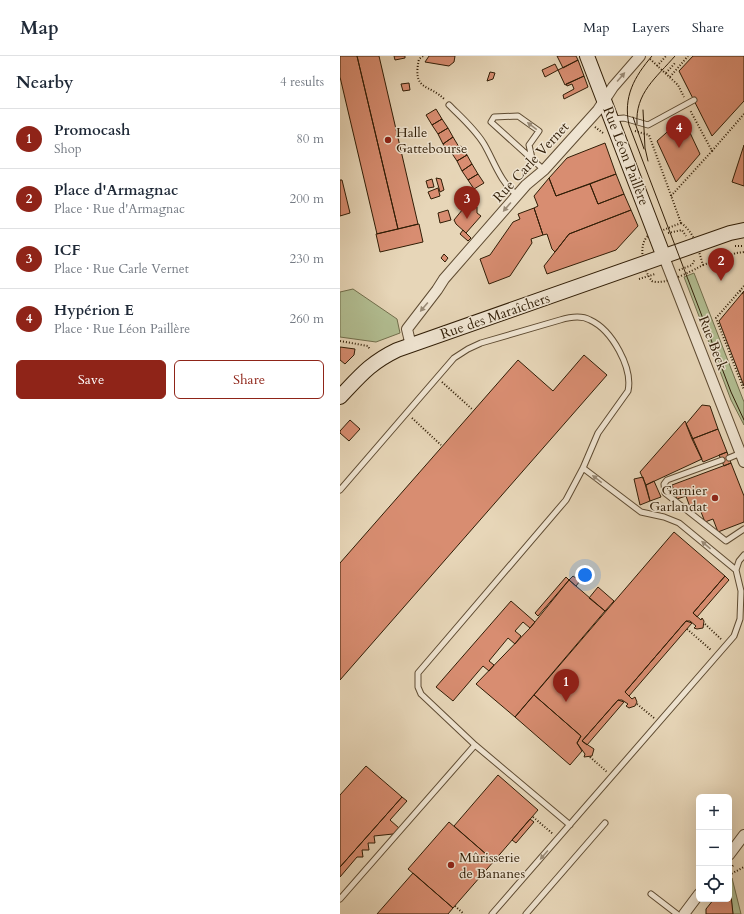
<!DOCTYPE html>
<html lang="en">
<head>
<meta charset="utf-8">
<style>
  :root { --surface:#fff; --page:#f6f6f7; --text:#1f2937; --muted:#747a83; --line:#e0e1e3; --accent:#8f2418 }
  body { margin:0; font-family:Cardo,serif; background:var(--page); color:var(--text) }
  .controls { position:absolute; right:12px; bottom:12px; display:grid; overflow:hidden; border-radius:6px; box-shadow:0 4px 16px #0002 }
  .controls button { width:36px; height:36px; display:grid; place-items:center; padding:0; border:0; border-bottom:1px solid var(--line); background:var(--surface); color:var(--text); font:20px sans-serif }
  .you { position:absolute; left:245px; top:519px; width:14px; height:14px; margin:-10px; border:3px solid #fff; border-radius:50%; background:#1a73e8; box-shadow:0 0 0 6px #1a73e833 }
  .badge { display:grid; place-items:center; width:26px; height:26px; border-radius:50%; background:var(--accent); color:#fff; font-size:13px; font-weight:700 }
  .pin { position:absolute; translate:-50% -33px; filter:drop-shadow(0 1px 2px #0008) }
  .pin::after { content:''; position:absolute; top:21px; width:14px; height:12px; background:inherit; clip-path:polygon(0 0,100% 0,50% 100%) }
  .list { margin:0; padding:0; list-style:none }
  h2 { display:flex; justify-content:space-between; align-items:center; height:52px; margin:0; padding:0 16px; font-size:17px }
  h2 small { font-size:13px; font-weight:400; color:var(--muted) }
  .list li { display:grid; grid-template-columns:26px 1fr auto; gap:12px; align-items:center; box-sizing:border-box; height:60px; padding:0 16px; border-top:1px solid var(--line) }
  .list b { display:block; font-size:15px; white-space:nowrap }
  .list p { margin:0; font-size:13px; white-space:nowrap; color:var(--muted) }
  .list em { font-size:13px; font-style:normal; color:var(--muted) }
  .actions { display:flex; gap:8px; padding:12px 16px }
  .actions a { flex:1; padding:9px 0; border:1px solid var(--accent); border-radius:6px; text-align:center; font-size:14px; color:var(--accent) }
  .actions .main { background:var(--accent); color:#fff }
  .icon { flex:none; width:22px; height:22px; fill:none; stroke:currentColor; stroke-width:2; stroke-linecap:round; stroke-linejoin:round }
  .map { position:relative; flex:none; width:404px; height:858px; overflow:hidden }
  header { display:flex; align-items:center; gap:24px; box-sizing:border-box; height:56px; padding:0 20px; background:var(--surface); border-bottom:1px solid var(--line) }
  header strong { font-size:19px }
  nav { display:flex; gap:22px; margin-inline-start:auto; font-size:14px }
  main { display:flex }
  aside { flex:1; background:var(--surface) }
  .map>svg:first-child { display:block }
  .green { fill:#b2be92; stroke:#716e4c }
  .building { fill:#d88d71; stroke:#301d06 }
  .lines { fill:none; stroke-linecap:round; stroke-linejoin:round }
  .lane-casing { stroke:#5e4b32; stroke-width:7 }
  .street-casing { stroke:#5e4b32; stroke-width:12 }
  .secondary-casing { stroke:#301d06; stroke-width:16 }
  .path { stroke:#301d06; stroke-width:2; stroke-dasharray:1 2; stroke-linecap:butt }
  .lane { stroke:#efe4d1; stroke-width:5 }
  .street { stroke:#efe4d1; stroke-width:10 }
  .secondary { stroke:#efe4d1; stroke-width:14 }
  .tram { stroke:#301d06; stroke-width:1 }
  .oneway { fill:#998a76 }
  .poi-dot { fill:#8f2418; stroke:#efe4d1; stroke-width:1.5 }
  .labels { text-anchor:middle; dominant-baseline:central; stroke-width:3; stroke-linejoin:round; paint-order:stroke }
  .poi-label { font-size:14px; fill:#301d06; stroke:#efe4d1; text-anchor:start }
  .street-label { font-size:14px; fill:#301d06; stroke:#efe4d1 }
</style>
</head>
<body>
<header>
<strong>Map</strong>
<nav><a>Map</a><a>Layers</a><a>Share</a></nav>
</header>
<main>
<aside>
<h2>Nearby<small>4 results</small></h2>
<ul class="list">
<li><span class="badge">1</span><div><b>Promocash</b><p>Shop</p></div><em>80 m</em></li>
<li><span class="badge">2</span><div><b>Place d'Armagnac</b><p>Place · Rue d'Armagnac</p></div><em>200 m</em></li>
<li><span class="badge">3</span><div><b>ICF</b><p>Place · Rue Carle Vernet</p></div><em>230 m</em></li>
<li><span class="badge">4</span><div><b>Hypérion E</b><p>Place · Rue Léon Paillère</p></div><em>260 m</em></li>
</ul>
<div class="actions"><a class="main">Save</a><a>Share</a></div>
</aside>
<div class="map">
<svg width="404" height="858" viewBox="0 0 404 858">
  <rect width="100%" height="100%" fill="#e7d6b8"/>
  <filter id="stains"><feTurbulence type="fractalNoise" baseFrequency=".005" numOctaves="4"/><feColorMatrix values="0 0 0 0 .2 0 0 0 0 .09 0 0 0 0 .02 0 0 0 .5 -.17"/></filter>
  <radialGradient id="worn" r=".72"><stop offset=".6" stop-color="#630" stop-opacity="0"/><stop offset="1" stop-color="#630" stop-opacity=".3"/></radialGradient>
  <!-- green -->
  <path class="green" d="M354 217 404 346V369L391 344 344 221Z
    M13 233 57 263 60 277 36 286 0 281V236Z
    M392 822 401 858H393L389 827Z"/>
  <!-- building -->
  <path class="building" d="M0 0H17L58 173 37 178 0 21Z
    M17 0H39L78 168 58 173Z
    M54 0H65V2L55 4Z
    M89 0H115L114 6 109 10 85 6Z
    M217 0H236L238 4 223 12Z
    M353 0H404V45L372 80 339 15Z
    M238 4 244 20 225 29 218 14Z
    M215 8 218 14 205 21 202 14Z
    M150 16 155 17 153 23 147 25Z
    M244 20 248 31 224 43 223 39 234 33 232 28 227 30 226 28Z
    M69 27 70 34 63 35 61 28Z
    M96 53 102 63 92 69 86 59Z
    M343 62 360 98 336 126 317 85Z
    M102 63 108 72 98 78 92 69Z
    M108 72 113 81 103 88 98 78Z
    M113 81 119 91 109 97 103 88Z
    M265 87 276 118 216 140 209 122 227 102Z
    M404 89V130L392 126Z
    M121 90 127 99 117 105 111 96Z
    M127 99 132 108 122 115 117 105Z
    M132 108 138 118 128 124 122 115Z
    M138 118 144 127 134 133 128 124Z
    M276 118 284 138 258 148 250 128Z
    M96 122 101 123 104 134 100 136Z
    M209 122 216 140 250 128 258 148 284 138 291 154 229 178 215 196 212 193 207 178 203 179 194 152 198 150 194 140Z
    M92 123 94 131 88 132 86 125Z
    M0 124H2L10 157 0 160Z
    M98 132 100 140 91 143 88 136Z
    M127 148 131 152 137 151V157L141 160 126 177 116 168 114 164Z
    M194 152 203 179 191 183 192 187 170 220 149 228 140 203 150 199 173 166 180 163 178 158Z
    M108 154 111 164 100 167 98 157Z
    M291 154 298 170 276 194 207 218 204 210 229 178Z
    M79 168 83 186 40 196 36 178Z
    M123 174 131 182 128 185 120 178Z
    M104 198 108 202 105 206 101 202Z
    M404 235V330L379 265Z
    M0 291 15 293 14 299 5 308 0 304Z
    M244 299 267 319 0 624V507L178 304 213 335Z
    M362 349 370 350 378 373 352 383 346 368Z
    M10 364 20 373 9 385 0 377V375Z
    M345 365 362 403 306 429 300 416Z
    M378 373 387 396 363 406 352 383Z
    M387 396 391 407 384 410 379 399Z
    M391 407 404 440V466L378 476 373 463 365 466 359 451 351 454 346 440 337 443 332 429Z
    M303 421 310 445 300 449 294 423Z
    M314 425 321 441 310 445 306 429Z
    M334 476 385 520 353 557 361 564 362 562 364 565 363 572 357 573 354 572 356 570 350 565H346L285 636 292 643 295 641 297 646 295 650 289 652 286 650 288 648 282 644H278L242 685 254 693 252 700 244 701 245 698 237 687 241 680 194 639Z
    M233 520 240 525 236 530 229 524Z
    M385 520 389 524 357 561 353 557Z
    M226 521 229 524 198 560 195 557Z
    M229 524 265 555 175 661 136 628 190 572Z
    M258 531 274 545 265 555 249 542Z
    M171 545 195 566 190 572 183 566 175 575 181 580 175 588 168 582 149 605 154 609 149 615 143 610 113 645 96 631Z
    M346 565 352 567 289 640 285 636Z
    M194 639 241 680 237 687 242 695 230 709 175 661Z
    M278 644 284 646 247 689 242 685Z
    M26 710 62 741 0 811V739Z
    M158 719 198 754 154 805 114 770Z
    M62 741 67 745 50 764 59 772 53 778 34 780 35 787H28L29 794H22L23 801H17L0 821V811Z
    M190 763 194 766 176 787 172 784Z
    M109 766 154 805 113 852 68 813Z
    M73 817 113 852 108 858H37Z
    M389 839H391L393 858H366V853L374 843H389Z"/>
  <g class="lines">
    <!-- lane casing -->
    <g class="lane-casing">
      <path id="lane" d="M109 49C121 61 135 73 144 88 154 105 160 126 177 139
        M273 63 284 62 308 69 354 44
        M192 102 189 89 199 75 178 60 154 61 151 66 204 114
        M389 402 401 397
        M382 404 327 424 324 428 325 437 386 485 404 473
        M243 412 301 456 324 461 339 467 396 514
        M0 434 114 302 128 293 141 287 220 264C230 261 241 259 250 264 272 274 293 312 288 335L258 377 243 412 226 444 78 617V631L81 638 135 689 0 843
        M135 689 230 769
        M311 838 337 858
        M152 858 394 580 400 563 401 535 396 514 399 505 404 499
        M186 858 265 767"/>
    </g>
    <!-- street casing -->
    <g class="street-casing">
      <path id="street" d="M324 201 404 406
        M71 290 67 273 97 234 104 223 186 129 204 114 258 54 273 31 300 0
        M389 799 404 779
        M344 858 359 838"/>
    </g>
    <!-- secondary casing -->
    <g class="secondary-casing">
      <path id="secondary" d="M247 0 324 201
        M0 341C20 320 30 307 57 294L390 177 404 174"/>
    </g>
    <!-- path -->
    <path class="path" d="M83 0 79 3C72 36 89 27 105 44
      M310 3 338 29 344 41
      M317 10 326 0
      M326 17 335 7
      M330 21 348 0
      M255 71 263 77
      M295 75 309 79 341 167
      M372 95 404 58
      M331 140 372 95 350 54
      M341 167C355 177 358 193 363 209 352 215 324 230 312 225 304 216 297 189 308 180Z
      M328 177 342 174 346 180
      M395 190H404
      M363 209 396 197 404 196
      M339 214 352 209 355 203
      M299 223 315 218
      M404 230 376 262 404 334
      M400 235 404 238
      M0 285 28 290 30 294
      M102 326 133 354
      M72 362 101 389
      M365 568 382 584
      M347 573 371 594
      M297 648 314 662
      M250 701 267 716
      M193 761 213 778
      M389 815 394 808
      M389 819 404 811
      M115 850 124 858"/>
    <!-- lane -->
    <use href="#lane" class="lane"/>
    <!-- street -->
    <use href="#street" class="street"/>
    <!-- secondary -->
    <use href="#secondary" class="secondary"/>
    <!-- tram -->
    <path class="tram" d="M312 0C294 21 283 41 289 69L391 336 404 364
      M303 54 305 92 308 105
      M293 61 304 93
      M297 68C295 37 316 22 335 0"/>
  </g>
  <!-- one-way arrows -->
  <defs><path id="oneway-solid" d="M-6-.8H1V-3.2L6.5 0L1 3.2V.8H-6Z"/></defs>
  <g class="oneway">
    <use href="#oneway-solid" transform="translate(281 21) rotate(-49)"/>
    <use href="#oneway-solid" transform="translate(192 70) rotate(-143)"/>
    <use href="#oneway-solid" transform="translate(167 151) rotate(131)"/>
    <use href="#oneway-solid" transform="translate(84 251) rotate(130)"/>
    <use href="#oneway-solid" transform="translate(257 423) rotate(-142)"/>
    <use href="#oneway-solid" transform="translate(366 489) rotate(-140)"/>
    <use href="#oneway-solid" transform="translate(204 799) rotate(131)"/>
  </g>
  <!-- markers -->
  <g class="poi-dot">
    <circle cx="48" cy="84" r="4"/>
    <circle cx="375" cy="442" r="4"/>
    <circle cx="111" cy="809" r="4"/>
  </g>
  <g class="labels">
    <!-- poi labels -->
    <g class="poi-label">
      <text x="56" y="76">Halle<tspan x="56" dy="16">Gattebourse</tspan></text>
      <text x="367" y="434" text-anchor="end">Garnier<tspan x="367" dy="16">Garlandat</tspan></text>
      <text x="119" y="801">Mûrisserie<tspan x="119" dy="16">de Bananes</tspan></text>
    </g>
    <!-- street labels -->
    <g class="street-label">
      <text transform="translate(286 100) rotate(69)">Rue Léon Paillère</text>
      <text transform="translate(191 106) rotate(-47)">Rue Carle Vernet</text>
      <text transform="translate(155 260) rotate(-19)">Rue des Maraîchers</text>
      <text transform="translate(373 287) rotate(69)">Rue Beck</text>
    </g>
  </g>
  <rect width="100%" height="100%" filter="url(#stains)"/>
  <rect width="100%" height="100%" fill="url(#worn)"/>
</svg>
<div class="controls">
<button>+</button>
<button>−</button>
<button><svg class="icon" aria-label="locate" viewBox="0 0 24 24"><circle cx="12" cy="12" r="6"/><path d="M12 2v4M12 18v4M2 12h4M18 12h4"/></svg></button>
</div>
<div class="you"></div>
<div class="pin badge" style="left:226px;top:646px">1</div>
<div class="pin badge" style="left:381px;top:225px">2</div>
<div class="pin badge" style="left:127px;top:163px">3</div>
<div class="pin badge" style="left:339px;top:92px">4</div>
</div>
</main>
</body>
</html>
